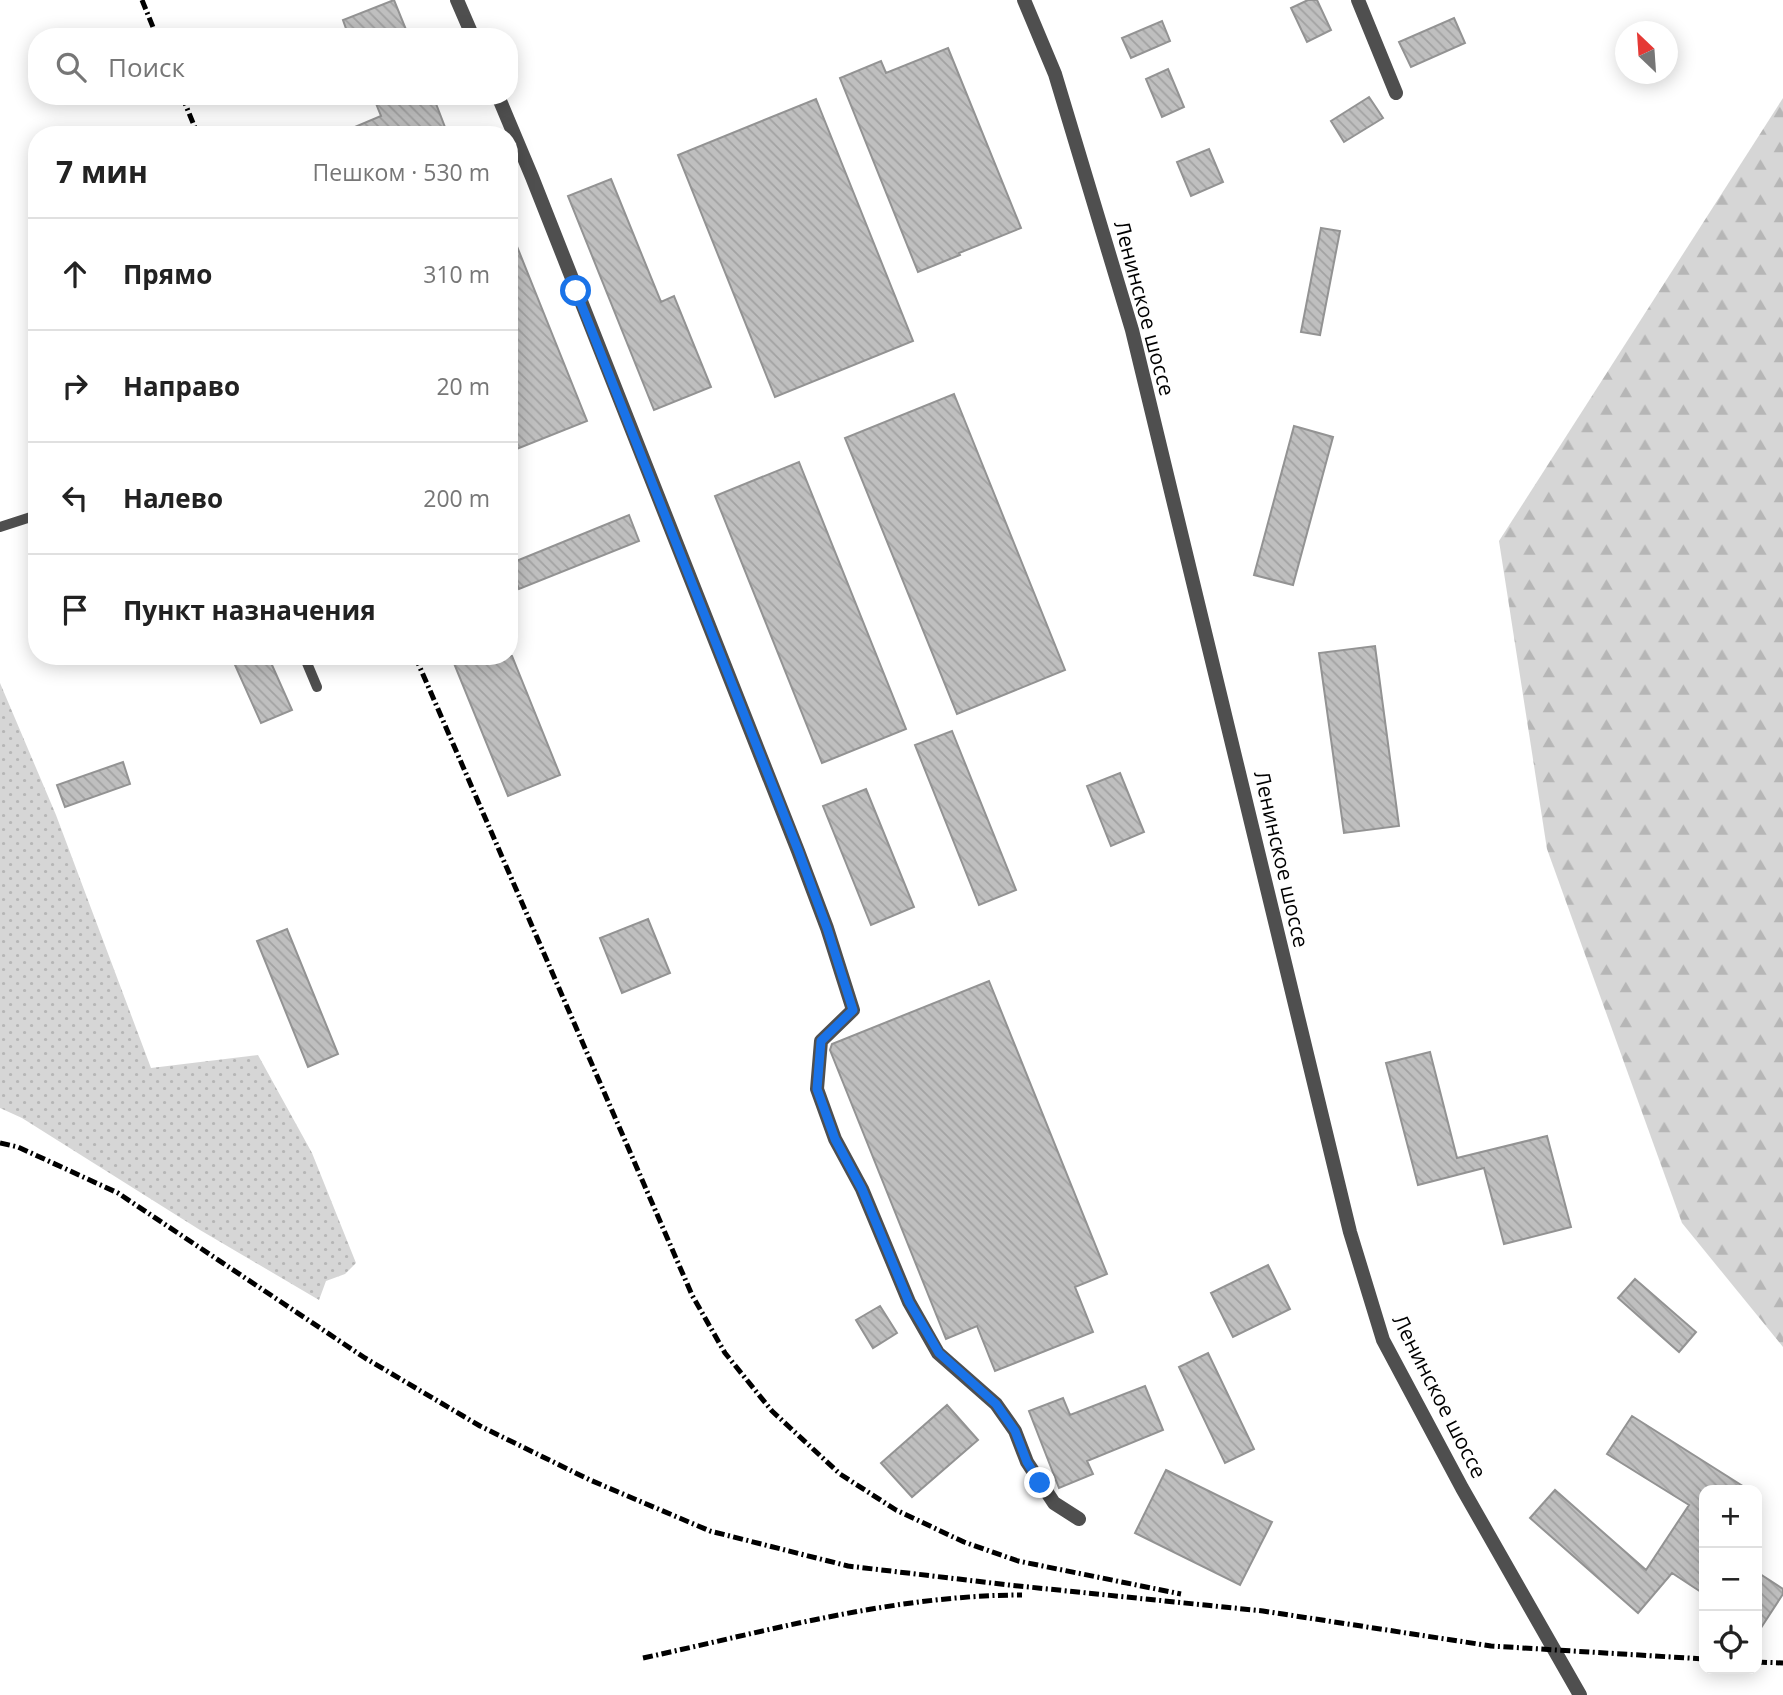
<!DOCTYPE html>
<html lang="ru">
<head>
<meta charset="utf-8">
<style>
  :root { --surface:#fff; --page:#f6f6f6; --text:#222; --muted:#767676; --line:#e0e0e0 }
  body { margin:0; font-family:"Open Sans",sans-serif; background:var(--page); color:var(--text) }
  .controls { position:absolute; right:21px; bottom:21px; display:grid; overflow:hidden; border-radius:14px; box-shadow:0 4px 18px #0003 }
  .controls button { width:63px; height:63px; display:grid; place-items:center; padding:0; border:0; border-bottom:2px solid var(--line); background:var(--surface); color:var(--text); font:35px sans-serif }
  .compass { position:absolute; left:1615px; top:21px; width:63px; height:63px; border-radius:50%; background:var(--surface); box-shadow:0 4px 18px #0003; rotate:335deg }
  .stop { position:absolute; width:21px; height:21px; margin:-16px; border:5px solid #1a73e8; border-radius:50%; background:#fff }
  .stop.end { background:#1a73e8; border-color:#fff; box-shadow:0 2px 7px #0008 }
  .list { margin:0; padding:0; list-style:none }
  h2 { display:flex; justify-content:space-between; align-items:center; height:91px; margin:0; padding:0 28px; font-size:30px }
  h2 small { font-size:23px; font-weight:400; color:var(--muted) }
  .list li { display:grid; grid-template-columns:46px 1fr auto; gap:21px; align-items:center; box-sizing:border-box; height:112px; padding:0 28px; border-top:2px solid var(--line) }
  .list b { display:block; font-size:26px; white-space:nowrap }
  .list em { font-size:23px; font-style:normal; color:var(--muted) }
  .icon { flex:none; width:38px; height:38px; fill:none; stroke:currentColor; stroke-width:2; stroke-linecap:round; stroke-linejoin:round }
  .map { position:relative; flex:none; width:1783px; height:1695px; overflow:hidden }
  .search { position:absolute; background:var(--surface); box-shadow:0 4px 18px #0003; left:28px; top:28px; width:490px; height:77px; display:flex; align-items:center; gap:18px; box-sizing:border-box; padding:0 24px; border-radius:28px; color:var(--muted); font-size:26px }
  .panel { position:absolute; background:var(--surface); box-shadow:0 4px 18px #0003; left:28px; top:126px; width:490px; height:539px; border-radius:28px }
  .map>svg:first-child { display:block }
  .forest { fill:url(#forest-firs) }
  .park { fill:url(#park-dots) }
  .building { fill:url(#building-back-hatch); stroke:#939393; stroke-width:2 }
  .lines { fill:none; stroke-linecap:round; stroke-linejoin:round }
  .service { stroke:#4f4f4f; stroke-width:10 }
  .minor { stroke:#4f4f4f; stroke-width:14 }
  .tertiary { stroke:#4f4f4f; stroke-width:14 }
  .rail { stroke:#000; stroke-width:5; stroke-dasharray:10 3.5 2 3.5; stroke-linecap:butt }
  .route { stroke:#1a73e8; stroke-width:9 }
  .labels { text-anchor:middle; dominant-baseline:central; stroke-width:5; stroke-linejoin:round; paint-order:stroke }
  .street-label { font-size:21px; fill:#000; stroke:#fff }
</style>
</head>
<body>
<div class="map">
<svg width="1783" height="1695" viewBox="0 0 1783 1695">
  <defs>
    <pattern id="forest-firs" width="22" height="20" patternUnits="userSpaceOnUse" patternTransform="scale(1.75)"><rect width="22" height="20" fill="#d6d6d6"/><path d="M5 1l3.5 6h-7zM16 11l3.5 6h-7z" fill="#b6b6b6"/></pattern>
    <pattern id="park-dots" width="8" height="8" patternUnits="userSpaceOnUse" patternTransform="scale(1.75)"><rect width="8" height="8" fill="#d6d6d6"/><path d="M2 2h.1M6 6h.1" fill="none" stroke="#b6b6b6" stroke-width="1.8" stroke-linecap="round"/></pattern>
    <pattern id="building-back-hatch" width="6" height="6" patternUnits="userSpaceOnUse" patternTransform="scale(1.75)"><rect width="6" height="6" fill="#bfbfbf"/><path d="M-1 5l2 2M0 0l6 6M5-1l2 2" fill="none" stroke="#a2a2a2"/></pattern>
  </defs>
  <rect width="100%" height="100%" fill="#fff"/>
  <!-- forest -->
  <path class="forest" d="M1783 98V1347L1682 1223 1547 849 1499 541Z"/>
  <!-- park -->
  <path class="park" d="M0 683 56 815 151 1068 258 1055 312 1153 356 1263 345 1274 326 1281 319 1300 200 1230 22 1118 0 1108Z"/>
  <!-- building -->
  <path class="building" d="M394 0 409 37H349L343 20Z
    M1308 0H1317L1331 30 1307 42 1291 8Z
    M1454 18 1465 43 1411 67 1399 42Z
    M1162 21 1170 41 1131 58 1122 38Z
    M948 48 1021 228 959 253 960 255 918 272 840 78 881 61 886 73Z
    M1168 69 1184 107 1162 117 1146 79Z
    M373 96H433L448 135H336L381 116Z
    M1369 97 1383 118 1344 142 1331 121Z
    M816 99 913 341 775 397 678 155Z
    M1209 149 1223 182 1191 196 1177 162Z
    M611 179 661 302 674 296 711 387 654 410 568 196Z
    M1321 228 1340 231 1320 335 1301 332Z
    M510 229 587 421 509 452V230Z
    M954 394 1065 670 957 714 845 438Z
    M1294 426 1333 437 1293 585 1254 575Z
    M799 462 906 729 822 763 715 496Z
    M629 515 639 541 519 589 509 564Z
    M1375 646 1399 826 1344 833 1319 653Z
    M231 656H268L292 710 261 723Z
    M451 656H512L560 775 508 796Z
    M952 731 1016 890 979 905 915 745Z
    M123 762 130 784 65 807 57 785Z
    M1120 773 1144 832 1111 846 1087 786Z
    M866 789 914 907 871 925 823 806Z
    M648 919 670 973 622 993 600 938Z
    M287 929 338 1054 308 1067 257 941Z
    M989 981 1107 1274 1075 1287 1093 1332 995 1371 977 1326 946 1339 830 1050 832 1044Z
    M1430 1052 1457 1158 1547 1136 1571 1227 1504 1244 1484 1168 1418 1185 1386 1063Z
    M1268 1265 1290 1309 1233 1337 1211 1293Z
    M1635 1279 1696 1332 1679 1352 1618 1298Z
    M880 1306 897 1333 873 1348 856 1320Z
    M1208 1353 1254 1449 1225 1463 1179 1367Z
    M1145 1386 1163 1430 1087 1461 1093 1474 1059 1488 1029 1411 1063 1398 1070 1415Z
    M947 1405 978 1440 912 1497 881 1463Z
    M1632 1416 1749 1490H1704V1594L1672 1573 1638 1613 1530 1518 1555 1490 1646 1570 1689 1505 1607 1454Z
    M1166 1470 1272 1522 1240 1585 1135 1533Z
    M1757 1572 1783 1589V1594L1757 1634Z"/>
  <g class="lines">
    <!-- service -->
    <path class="service" d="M0 527 37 515
      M304 656 317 687"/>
    <!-- minor -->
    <path class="minor" d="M457 0 473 37
      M1358 0 1396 93
      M498 96 532 177 798 851 827 928 853 1010 821 1041 817 1089 835 1139 862 1189 909 1302 938 1353 996 1404 1015 1431 1027 1462 1054 1503 1079 1519"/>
    <!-- tertiary -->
    <path class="tertiary" d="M1024 0 1055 74 1132 330 1350 1232 1383 1340 1462 1488 1580 1695"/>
    <!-- rail -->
    <path class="rail" d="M142 0 157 37
      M182 96 198 135
      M415 656 692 1295 725 1353 772 1411 840 1474 896 1510 964 1542 1018 1561 1181 1594
      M0 1143 18 1147 118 1193 365 1358 480 1426 590 1480 710 1531 848 1566 1009 1585 1263 1611 1491 1646 1704 1659
      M643 1658C768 1631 894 1595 1022 1595
      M1757 1662 1783 1663"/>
  </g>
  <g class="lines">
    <!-- route -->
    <path class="route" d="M576 291 798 850 827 928 853 1010 821 1041 817 1089 835 1139 862 1189 909 1302 939 1353 996 1404 1015 1431 1027 1462 1040 1483"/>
  </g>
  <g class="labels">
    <!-- street labels -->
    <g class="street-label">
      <text transform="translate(1145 308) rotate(75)">Ленинское шоссе</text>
      <text transform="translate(1282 859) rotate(77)">Ленинское шоссе</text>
      <text transform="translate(1440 1396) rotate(63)">Ленинское шоссе</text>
    </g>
  </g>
</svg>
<div class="controls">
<button>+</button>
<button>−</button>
<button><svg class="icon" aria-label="locate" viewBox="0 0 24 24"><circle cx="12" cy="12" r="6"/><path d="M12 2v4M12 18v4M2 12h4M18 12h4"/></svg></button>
</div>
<svg class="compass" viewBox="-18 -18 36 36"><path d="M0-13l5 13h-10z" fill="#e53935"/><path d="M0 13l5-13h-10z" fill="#767676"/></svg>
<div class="stop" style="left:576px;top:291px"></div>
<div class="stop end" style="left:1040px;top:1483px"></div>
<div class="search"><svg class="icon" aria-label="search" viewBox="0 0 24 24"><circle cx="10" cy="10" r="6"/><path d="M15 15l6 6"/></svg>Поиск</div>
<section class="panel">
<h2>7 мин<small>Пешком · 530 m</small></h2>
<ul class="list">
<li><svg class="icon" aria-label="ahead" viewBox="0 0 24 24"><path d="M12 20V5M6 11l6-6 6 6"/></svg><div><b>Прямо</b></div><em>310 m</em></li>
<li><svg class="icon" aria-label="right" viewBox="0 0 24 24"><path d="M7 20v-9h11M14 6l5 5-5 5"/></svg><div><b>Направо</b></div><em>20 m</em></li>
<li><svg class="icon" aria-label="left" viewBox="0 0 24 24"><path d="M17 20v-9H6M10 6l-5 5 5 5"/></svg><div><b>Налево</b></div><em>200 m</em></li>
<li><svg class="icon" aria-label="arrive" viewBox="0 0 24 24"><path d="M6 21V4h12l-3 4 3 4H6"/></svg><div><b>Пункт назначения</b></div></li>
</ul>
</section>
</div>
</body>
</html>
